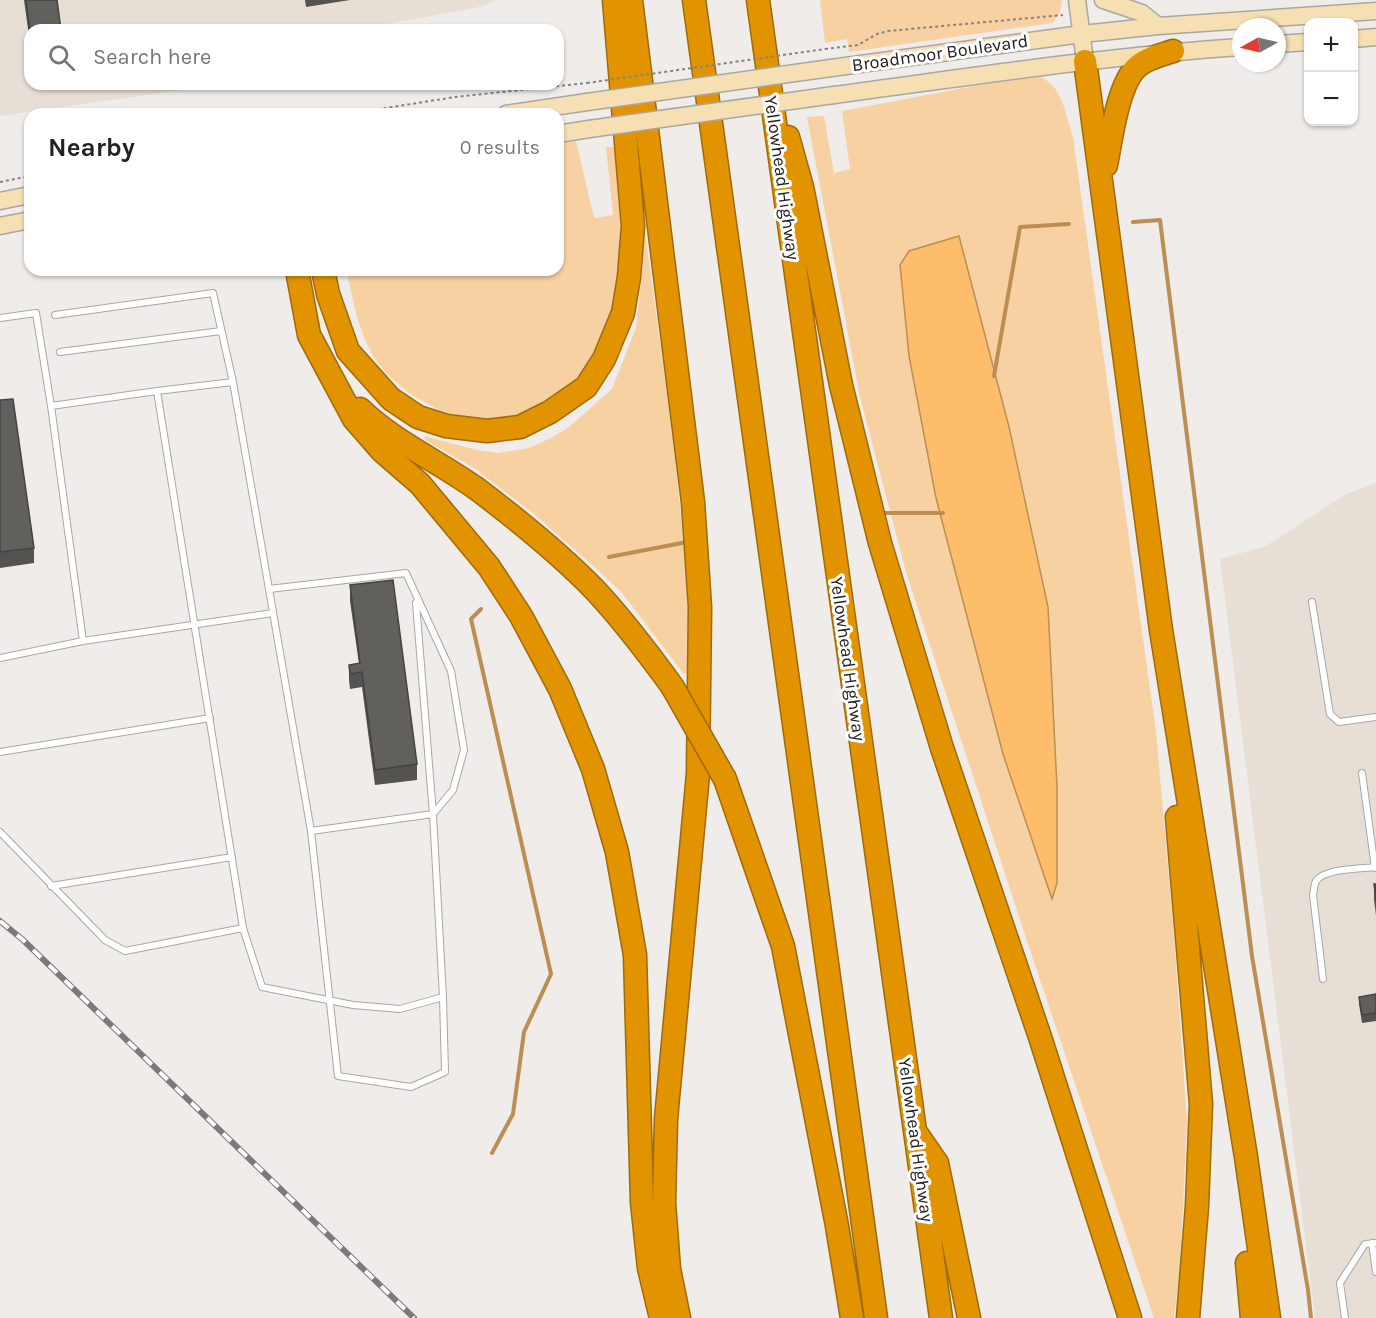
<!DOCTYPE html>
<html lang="en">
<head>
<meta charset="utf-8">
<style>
  :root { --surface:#fff; --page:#f6f6f6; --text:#222; --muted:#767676; --line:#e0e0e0 }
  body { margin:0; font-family:Karla,sans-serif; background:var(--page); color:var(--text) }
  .controls { position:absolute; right:18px; top:18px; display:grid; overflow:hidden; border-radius:12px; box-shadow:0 2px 4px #0004 }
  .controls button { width:54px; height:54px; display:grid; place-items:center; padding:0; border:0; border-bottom:2px solid var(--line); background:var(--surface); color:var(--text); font:30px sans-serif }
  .compass { position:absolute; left:1232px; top:18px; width:54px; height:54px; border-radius:50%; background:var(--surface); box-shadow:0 2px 4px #0004; rotate:262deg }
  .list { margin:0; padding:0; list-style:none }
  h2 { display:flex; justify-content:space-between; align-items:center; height:78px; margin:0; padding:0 24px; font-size:26px }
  h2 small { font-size:20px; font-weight:400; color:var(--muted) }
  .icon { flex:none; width:33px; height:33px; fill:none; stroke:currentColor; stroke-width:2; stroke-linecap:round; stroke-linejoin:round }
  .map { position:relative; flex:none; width:1376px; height:1318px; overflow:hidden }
  .search { position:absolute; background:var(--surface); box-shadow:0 2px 4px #0004; left:24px; top:24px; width:540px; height:66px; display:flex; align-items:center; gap:15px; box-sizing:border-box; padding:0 21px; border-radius:18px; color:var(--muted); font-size:22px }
  .panel { position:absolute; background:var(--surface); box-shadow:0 2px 4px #0004; left:24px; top:108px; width:540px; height:168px; border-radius:18px }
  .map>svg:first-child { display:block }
  .built { fill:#e7dfd6 }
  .green { fill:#f8d1a3; fill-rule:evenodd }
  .water { fill:#fdbd6b; stroke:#bb8e54; stroke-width:1.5 }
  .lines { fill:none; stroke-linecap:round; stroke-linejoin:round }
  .stream { stroke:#bb8e54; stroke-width:4 }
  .lane-casing { stroke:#a9a7a4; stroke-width:8 }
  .secondary-casing { stroke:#a9a7a4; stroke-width:19 }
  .highway-casing { stroke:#9e6b0b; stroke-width:25 }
  .path { stroke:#858381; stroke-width:2; stroke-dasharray:3 3; stroke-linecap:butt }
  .lane { stroke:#fff; stroke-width:6 }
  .secondary { stroke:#f6dfb2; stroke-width:16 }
  .highway { stroke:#e29300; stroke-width:22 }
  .rail-casing { stroke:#7c7a78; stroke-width:6 }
  .rail { stroke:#fff; stroke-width:4; stroke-dasharray:11; stroke-linecap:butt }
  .secondary-bridge-casing { stroke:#a9a7a4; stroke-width:19; stroke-linecap:butt }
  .highway-bridge-casing { stroke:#9e6b0b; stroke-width:25; stroke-linecap:butt }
  .path-bridge { stroke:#858381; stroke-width:2; stroke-dasharray:3 3; stroke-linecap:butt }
  .secondary-bridge { stroke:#f6dfb2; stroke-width:16 }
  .highway-bridge { stroke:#e29300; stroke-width:22 }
  .wall { fill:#545350 }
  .building { fill:#62605d; stroke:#454341; stroke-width:1.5 }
  .labels { text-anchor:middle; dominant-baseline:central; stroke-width:6; stroke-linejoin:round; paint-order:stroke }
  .street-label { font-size:18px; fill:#21201f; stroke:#fff }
</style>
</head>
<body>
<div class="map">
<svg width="1376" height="1318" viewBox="0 0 1376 1318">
  <rect width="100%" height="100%" fill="#efece9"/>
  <!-- built -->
  <path class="built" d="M0 0H493L485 6 355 30H30V84H224L0 116Z
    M1376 483V1318H1315L1220 559 1266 546 1346 494Z"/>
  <!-- green -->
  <path class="green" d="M820 0H1062L1060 13 1052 23 849 52 847 39 825 43Z
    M1032 75C1062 79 1065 113 1073 137L1156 732 1173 923 1187 1120 1180 1268 1174 1318H1154L1032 956 906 572 860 397 807 117 824 116 834 173 850 169 842 111ZM936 498 1052 898 1003 754Z
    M576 141 594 218 613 215 606 147H616L620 209V267L614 315 583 378 543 409 502 422 453 418 410 394 386 373 375 359 365 340 357 317 346 270H558V144Z
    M642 210C663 364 687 519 691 674L683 673 623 594 600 572 534 514 474 468 425 440 424 436 477 450 498 453 529 448 551 438 568 428 612 389 636 328 643 265 637 213Z"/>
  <!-- water -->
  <path class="water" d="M959 236 1009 427 1048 607 1057 787V883L1052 899 1003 754 936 498 909 356 900 265 909 251Z"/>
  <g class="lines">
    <!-- stream -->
    <path class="stream" d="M1133 222 1160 220 1252 956 1308 1290 1311 1318
      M994 376 1020 227 1069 224
      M884 513H943
      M609 557 687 542
      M481 609 471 619 551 974 524 1032 513 1114 492 1153"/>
    <!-- lane casing -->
    <g class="lane-casing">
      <path id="lane" d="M55 315 213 293 233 382
        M0 318 36 313 51 406 83 641 0 658
        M60 352 221 331
        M157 391 233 382 311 831
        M51 406 157 391 243 928
        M269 589 406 573 451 671 464 750 453 790 433 814
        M1312 602 1330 714 1339 722 1376 717
        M416 603 433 814
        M83 641 273 613
        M0 752 210 718
        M1362 773 1375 868
        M0 832 105 940 125 951 243 928 262 987 353 1005 400 1009 443 997 433 814 311 831 338 1076 411 1087 445 1072 443 997
        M51 886 232 857
        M1323 979 1313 895C1314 890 1314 885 1316 881 1325 868 1361 869 1376 867
        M1372 1243 1376 1272
        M1345 1318 1340 1283 1365 1244 1376 1243"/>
    </g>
    <!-- secondary casing -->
    <g class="secondary-casing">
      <path id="secondary" d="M1077 0 1085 61
        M1103 0 1142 13 1158 26
        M1354 39 1376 37
        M1277 44 1308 42
        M831 68 1082 34 1158 26 1376 11
        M834 95C969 77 1105 56 1241 47
        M506 114 587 102
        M558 134 589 129
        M0 201 30 195
        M0 226 30 220"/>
    </g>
    <!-- highway casing -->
    <g class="highway-casing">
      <path id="highway" d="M631 0 693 502 700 607 698 774 666 1119 664 1203 669 1269 679 1318
        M694 0 876 1318
        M758 0 941 1318
        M1085 61 1161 630 1246 1157 1269 1318
        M788 137 802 187 841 385 880 543 942 748 1040 1037 1130 1318
        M1106 165C1111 140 1118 82 1138 66 1147 58 1162 55 1173 51
        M297 270 309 335 354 419 382 451 420 484 489 567 521 616 560 689 593 769 617 852 635 955 642 1202 649 1268 661 1318
        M323 270 328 294 348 351 391 399 418 417 446 426 487 431 520 427 550 412 586 387 604 359 623 313 629 277 633 226 614 0
        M360 409C394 442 438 461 477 489 518 520 559 553 595 590 623 620 648 653 672 686
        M725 779 783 946 837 1226 852 1318
        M1177 817 1201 1104 1197 1206 1188 1318
        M917 1134 937 1163 969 1318
        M1247 1263 1252 1318"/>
    </g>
    <!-- path -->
    <path class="path" d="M825 49 858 45 877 34 888 31 1063 15
      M348 114 455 97 587 83
      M0 182 30 176"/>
    <!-- lane -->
    <use href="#lane" class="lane"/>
    <!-- secondary -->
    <use href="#secondary" class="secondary"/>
    <!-- highway -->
    <use href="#highway" class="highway"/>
    <!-- rail casing -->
    <g class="rail-casing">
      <path id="rail" d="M0 921 22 939 414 1318"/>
    </g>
    <!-- rail -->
    <use href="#rail" class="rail"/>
    <!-- secondary-bridge casing -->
    <g class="secondary-bridge-casing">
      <path id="secondary-bridge" d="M587 102 831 68
        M589 129 834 95"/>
    </g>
    <!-- highway-bridge casing -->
    <g class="highway-bridge-casing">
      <path id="highway-bridge" d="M672 686 725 779"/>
    </g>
    <!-- path-bridge -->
    <path class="path-bridge" d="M587 83 825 49"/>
    <!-- secondary-bridge -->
    <use href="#secondary-bridge" class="secondary-bridge"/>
    <!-- highway-bridge -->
    <use href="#highway-bridge" class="highway-bridge"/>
  </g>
  <!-- wall -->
  <path class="wall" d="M24 0H57L30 30V43Z
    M305 0H350L306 7Z
    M0 400 34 548V563L0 568Z
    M350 585 417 764V780L375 785 362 687 350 689 349 680V665L359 664 350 601Z
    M1374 884H1376V915L1374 900Z
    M1376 994V1021L1362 1023 1359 1004V997Z"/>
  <!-- building -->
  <path class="building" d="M26 0H57L61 30H30V32Z
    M13 399 34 548 0 552V400Z
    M393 580 417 764 375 770 362 672 350 674 349 665 360 663 350 585Z
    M1374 884H1376V899Z
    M1376 994V1013L1362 1015 1359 997Z"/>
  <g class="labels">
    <!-- street labels -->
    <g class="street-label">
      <text transform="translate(940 53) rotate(-8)">Broadmoor Boulevard</text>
      <text transform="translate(782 178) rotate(82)">Yellowhead Highway</text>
      <text transform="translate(848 659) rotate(82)">Yellowhead Highway</text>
      <text transform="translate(916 1140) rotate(82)">Yellowhead Highway</text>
    </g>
  </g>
</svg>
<div class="controls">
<button>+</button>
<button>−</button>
</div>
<svg class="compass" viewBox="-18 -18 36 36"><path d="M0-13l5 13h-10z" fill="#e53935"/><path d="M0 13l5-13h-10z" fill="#767676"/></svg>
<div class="search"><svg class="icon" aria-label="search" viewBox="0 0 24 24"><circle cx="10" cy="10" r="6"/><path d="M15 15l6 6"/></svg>Search here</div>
<section class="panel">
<h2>Nearby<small>0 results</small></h2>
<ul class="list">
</ul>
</section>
</div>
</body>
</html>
